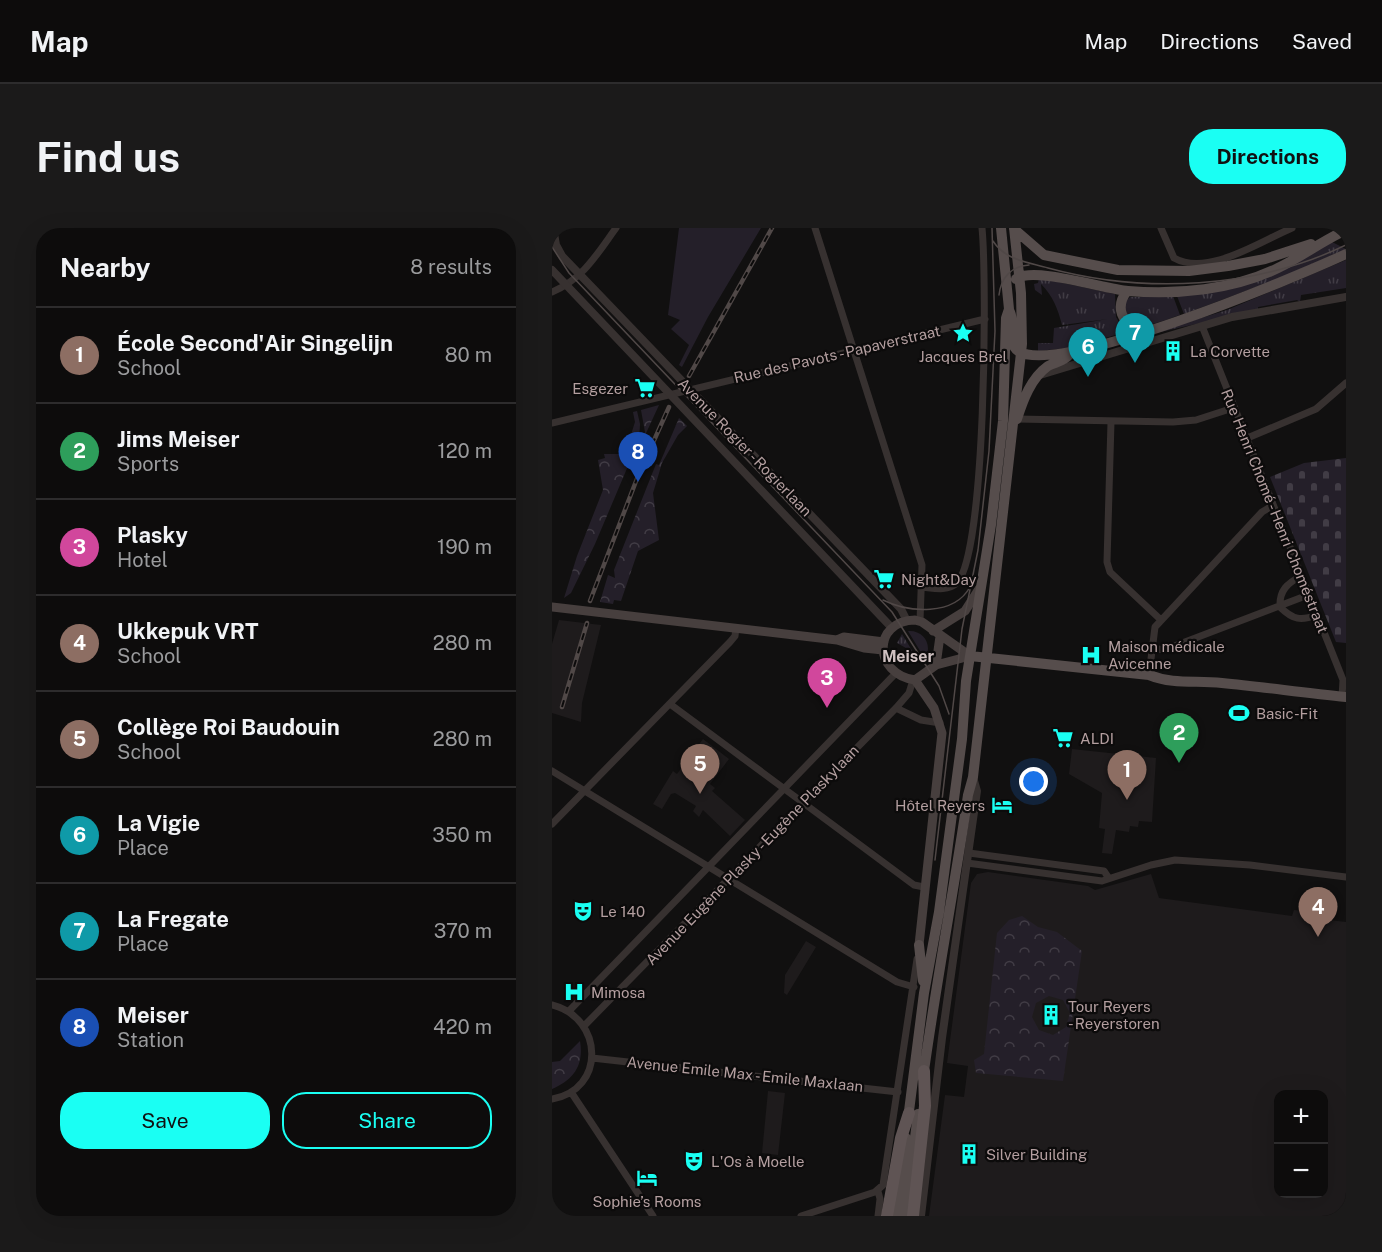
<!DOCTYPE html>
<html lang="en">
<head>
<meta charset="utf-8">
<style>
  :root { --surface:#0d0c0c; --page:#1b1a1a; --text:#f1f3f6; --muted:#9a9b9d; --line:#2d2c2d; --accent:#1afff3 }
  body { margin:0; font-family:"Public Sans",sans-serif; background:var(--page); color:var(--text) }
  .controls { position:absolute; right:18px; bottom:18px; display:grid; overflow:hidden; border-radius:12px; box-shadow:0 6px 24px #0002 }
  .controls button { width:54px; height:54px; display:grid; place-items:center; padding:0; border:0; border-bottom:2px solid var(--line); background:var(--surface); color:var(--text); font:30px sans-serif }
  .you { position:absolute; left:482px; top:554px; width:21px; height:21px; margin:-15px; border:4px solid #fff; border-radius:50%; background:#1a73e8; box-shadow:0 0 0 9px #1a73e833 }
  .badge { display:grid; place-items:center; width:39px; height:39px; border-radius:50%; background:var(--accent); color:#fff; font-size:20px; font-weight:700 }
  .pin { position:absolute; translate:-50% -50px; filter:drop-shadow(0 2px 3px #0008) }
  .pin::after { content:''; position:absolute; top:32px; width:21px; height:18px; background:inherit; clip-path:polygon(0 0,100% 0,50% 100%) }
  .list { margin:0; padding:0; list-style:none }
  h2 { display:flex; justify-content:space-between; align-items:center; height:78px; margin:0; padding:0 24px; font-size:26px }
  h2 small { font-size:20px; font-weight:400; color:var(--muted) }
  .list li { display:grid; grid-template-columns:39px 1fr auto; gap:18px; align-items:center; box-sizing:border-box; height:96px; padding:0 24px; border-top:2px solid var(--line) }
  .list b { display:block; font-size:22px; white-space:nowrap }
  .list p { margin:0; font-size:20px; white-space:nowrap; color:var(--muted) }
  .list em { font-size:20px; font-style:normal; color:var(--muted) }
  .actions { display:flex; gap:12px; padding:18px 24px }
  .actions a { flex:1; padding:14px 0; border:2px solid var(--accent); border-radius:24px; text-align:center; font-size:21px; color:var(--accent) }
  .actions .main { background:var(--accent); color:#111 }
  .map { position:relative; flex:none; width:794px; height:988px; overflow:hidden; border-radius:24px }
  header { display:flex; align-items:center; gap:36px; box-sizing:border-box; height:84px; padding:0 30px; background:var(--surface); border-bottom:2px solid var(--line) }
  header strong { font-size:28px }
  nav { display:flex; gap:33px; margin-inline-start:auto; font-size:21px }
  .intro { display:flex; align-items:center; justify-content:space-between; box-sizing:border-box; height:144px; padding:0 36px }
  h1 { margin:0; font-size:42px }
  .button { padding:15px 27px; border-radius:24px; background:var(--accent); color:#111; font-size:21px; font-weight:700 }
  main { display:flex; gap:36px; padding:0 36px }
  aside { flex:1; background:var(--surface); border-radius:24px; box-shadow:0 6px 24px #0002 }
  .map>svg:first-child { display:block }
  .built { fill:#1e1b1c; fill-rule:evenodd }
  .grass { fill:url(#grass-tufts) }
  .cemetery { fill:url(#cemetery-stones) }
  .park { fill:url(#park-crowns); fill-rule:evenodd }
  .garden { fill:#241f29 }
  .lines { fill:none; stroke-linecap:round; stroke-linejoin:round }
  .minor { stroke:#373130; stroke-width:7 }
  .tertiary { stroke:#373130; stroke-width:8 }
  .secondary { stroke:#473f3e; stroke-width:9 }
  .primary { stroke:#564d4c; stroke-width:10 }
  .trunk { stroke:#5f5454; stroke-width:12 }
  .tram { stroke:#504847; stroke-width:1.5 }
  .rail-casing { stroke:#504847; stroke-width:4.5 }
  .rail { stroke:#0c0b0b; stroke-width:2; stroke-dasharray:7; stroke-linecap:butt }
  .labels { text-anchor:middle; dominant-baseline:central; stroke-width:4.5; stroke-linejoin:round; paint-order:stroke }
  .poi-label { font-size:15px; fill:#b49fa0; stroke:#0c0b0b; text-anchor:start }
  .street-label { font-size:15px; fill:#b49fa0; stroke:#0c0b0b }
  .neighbourhood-label { font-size:16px; font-weight:bold; fill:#cfc1c1; stroke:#0c0b0b }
</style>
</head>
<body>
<header>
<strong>Map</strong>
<nav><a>Map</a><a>Directions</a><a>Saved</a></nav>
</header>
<div class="intro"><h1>Find us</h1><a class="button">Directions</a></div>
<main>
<aside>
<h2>Nearby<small>8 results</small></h2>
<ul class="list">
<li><span class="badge" style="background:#8d6e63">1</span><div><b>École Second'Air Singelijn</b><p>School</p></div><em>80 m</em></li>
<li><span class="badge" style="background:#2e9e5b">2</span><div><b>Jims Meiser</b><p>Sports</p></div><em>120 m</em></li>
<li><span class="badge" style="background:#d1479c">3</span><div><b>Plasky</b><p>Hotel</p></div><em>190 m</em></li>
<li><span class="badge" style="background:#8d6e63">4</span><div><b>Ukkepuk VRT</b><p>School</p></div><em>280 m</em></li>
<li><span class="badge" style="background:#8d6e63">5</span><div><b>Collège Roi Baudouin</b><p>School</p></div><em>280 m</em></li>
<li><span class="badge" style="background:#0f9aa8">6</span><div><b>La Vigie</b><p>Place</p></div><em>350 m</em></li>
<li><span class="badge" style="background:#0f9aa8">7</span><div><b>La Fregate</b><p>Place</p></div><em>370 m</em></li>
<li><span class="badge" style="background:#1a4fb4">8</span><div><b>Meiser</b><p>Station</p></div><em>420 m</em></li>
</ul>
<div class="actions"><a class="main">Save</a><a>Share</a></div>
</aside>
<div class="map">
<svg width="794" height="988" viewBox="0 0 794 988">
  <defs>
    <pattern id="grass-tufts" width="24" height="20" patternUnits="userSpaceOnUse" patternTransform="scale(1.5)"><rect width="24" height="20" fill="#241f29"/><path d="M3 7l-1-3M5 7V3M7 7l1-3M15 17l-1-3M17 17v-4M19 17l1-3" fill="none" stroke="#413c45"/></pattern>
    <pattern id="cemetery-stones" width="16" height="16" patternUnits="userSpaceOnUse" patternTransform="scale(1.5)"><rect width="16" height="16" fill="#241f29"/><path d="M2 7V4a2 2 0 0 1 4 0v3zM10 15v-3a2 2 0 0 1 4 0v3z" fill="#413c45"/></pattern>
    <pattern id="park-crowns" width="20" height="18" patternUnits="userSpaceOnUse" patternTransform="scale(1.5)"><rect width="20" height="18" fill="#241f29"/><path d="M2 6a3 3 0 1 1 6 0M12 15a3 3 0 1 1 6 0" fill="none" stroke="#413c45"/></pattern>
  </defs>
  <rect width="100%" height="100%" fill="#111010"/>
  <!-- built -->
  <path class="built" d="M7 392 49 397 30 475 29 494 0 485V416Z
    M151 511 177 531 158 556 163 560 160 563 193 592 178 608 151 582 147 589 141 583 144 578 123 565 119 566 110 581 101 576 121 543 125 546Z
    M520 521 604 530 600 594 587 593 586 599 578 598 577 604 564 602 560 626 550 625 553 601 547 600 550 565 517 546Z
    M436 644 536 658 543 662 599 646 607 670 740 688 742 682 770 685 769 691 794 694V988H377L393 867 412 869 416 838 395 835 419 655 425 646ZM726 866H772V966H726Z
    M254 713 264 719 235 767 232 765 233 747Z
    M216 863 233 865 226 927 210 925Z"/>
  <!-- grass -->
  <path class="grass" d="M780 14 794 21 733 48 632 86 625 68 681 58Z
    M794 32V60L749 67 748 74 745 72 706 79V82L595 107 675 82Z
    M487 50 563 66 564 89 573 104 524 119 486 123V115H501L502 100 556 91 510 97C506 81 501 68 489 56L490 67 483 62 482 56 486 55Z
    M621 68 628 87C605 94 574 112 573 74L578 69Z
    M356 403C372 402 381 417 373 431Z
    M350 406 367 434 354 430V420L345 415Z"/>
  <!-- cemetery -->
  <path class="cemetery" d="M794 230V415L784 414 718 249 752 235Z"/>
  <!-- park -->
  <path class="park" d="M107 177 84 227 93 204 89 182Z
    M85 183 88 196 87 212 43 316 19 365 12 370 25 328 51 262 46 232 53 230 52 226H73L83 194 81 184Z
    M127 190 135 198 126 207 110 235 101 265 107 312 86 323 69 373 62 372 61 376 48 374 56 347 63 350 62 342 104 236 107 237Z
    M470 688 486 699 505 704 530 723 511 853 424 845 422 832 432 826 445 705 457 692ZM497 768 511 772 518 785 514 799 501 807 487 802 480 789 484 775Z
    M28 813C32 837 22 852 0 861V834L8 833Z"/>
  <!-- garden -->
  <path class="garden" d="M127 0H209L156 89 130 139 127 137 137 117 119 101 128 92 116 87Z"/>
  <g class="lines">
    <!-- minor -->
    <path class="minor" d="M263 0 370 337 368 393
      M609 0 622 30C656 49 709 13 740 0
      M0 64C31 51 45 26 64 0
      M650 98 791 452 790 469
      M465 191 621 194 644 192 681 180
      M559 194 555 334 558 344 609 392
      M0 195 433 91
      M693 211 764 181 794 155
      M749 348C736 355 727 362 728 379 741 392 749 393 765 387
      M370 359C381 360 395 364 405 355 434 324 435 52 430 0
      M600 420 612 422 756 367
      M597 447 603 399 710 284 720 278
      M118 476 362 657 372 659
      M344 480 369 492 388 495
      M0 543 345 754 362 759
      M0 596 178 414 183 408 184 400
      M417 625 552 643 556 649
      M415 635 550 653 599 637 623 632 698 637 794 649
      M0 777C52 790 54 862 0 871
      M17 783 343 446
      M32 798 344 480 357 465 361 452
      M40 830 346 864
      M19 864 101 988
      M326 963 328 971 326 988
      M249 988 323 964 331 957 365 731"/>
    <!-- tertiary -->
    <path class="tertiary" d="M1 0 4 17 10 28 349 381 355 393
      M0 42 340 400
      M488 147 680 89 794 69
      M369 988 390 810 425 563 421 549"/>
    <!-- secondary -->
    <path class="secondary" d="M0 379 285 412 292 409 332 414
      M363 392 370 394 418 428 384 437 363 452C321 446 320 393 363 392Z
      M381 403 413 383 427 361
      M285 412 312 420 331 422
      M384 437 388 408
      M363 452 382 480 390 505 367 717"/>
    <!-- primary -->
    <path class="primary" d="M462 1 492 27 566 42 637 43 676 38 713 31 759 16
      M464 51C480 38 553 61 576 63 625 67 681 62 726 40 749 29 770 13 794 2
      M575 63C562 80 571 93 585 105
      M458 84C463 94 456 117 466 123 507 149 744 49 794 26
      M465 191C471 172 479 150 496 138 503 134 511 134 517 127
      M418 428 597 447C622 457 644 452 670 455 711 459 753 465 794 469
      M367 717 371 753
      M371 850C384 755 402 662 416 567L421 549 470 116 469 65 462 0
      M356 891 372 765 387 684 410 511 414 453 439 297 451 193 454 90 457 81 449 0
      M344 988 354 910
      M353 988 366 886"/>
    <!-- trunk -->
    <path class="trunk" d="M335 988 349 910 357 885
      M361 988 373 878 372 843"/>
    <!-- tram -->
    <path class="tram" d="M441 13C453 32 475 34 496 40 592 66 703 61 794 17
      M0 19 17 45 340 384 387 458 397 486
      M447 67C449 50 459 38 477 37
      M331 372C357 385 402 388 418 359
      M383 632 410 401 426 322 437 223 443 103 440 0"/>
    <!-- rail casing -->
    <g class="rail-casing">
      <path id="rail" d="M137 148 220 0
        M38 373 86 248 117 179
        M10 479 35 395"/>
    </g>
    <!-- rail -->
    <use href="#rail" class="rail"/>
  </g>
  <!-- icons -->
  <defs>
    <g id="sight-bare" transform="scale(1.62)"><path d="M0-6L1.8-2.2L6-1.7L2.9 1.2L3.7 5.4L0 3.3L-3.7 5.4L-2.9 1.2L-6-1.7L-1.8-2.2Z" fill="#1afff3" stroke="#0c0b0b" stroke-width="2.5" paint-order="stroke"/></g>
    <g id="building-bare" transform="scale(1.62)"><path d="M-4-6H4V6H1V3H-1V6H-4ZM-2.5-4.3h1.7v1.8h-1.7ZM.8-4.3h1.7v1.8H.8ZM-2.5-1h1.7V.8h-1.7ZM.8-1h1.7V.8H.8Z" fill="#1afff3" stroke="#0c0b0b" stroke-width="2.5" paint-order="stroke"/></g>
    <g id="supermarket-bare" transform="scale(1.62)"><path d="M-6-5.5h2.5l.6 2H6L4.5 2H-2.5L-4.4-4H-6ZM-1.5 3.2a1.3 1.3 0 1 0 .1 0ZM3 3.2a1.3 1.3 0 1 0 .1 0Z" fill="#1afff3" stroke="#0c0b0b" stroke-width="2.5" paint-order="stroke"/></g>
    <g id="hospital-bare" transform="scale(1.62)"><path d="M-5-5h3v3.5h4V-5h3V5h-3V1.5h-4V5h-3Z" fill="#1afff3" stroke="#0c0b0b" stroke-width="2.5" paint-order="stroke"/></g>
    <g id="stadium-bare" transform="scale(1.62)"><path d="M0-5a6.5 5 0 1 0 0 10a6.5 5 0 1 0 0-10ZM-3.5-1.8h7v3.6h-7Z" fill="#1afff3" stroke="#0c0b0b" stroke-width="2.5" paint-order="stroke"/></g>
    <g id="hotel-bare" transform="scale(1.62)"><path d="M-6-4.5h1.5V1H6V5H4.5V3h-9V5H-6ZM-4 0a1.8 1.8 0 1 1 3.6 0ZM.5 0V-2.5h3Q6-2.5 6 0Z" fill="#1afff3" stroke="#0c0b0b" stroke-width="2.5" paint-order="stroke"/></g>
    <g id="theatre-bare" transform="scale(1.62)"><path d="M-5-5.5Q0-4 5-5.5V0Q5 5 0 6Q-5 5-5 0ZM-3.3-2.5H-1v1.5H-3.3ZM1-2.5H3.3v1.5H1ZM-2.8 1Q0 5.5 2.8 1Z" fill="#1afff3" stroke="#0c0b0b" stroke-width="2.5" paint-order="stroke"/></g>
  </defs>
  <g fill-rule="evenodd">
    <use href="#sight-bare" x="411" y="105"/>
    <use href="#building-bare" x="621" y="123"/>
    <use href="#supermarket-bare" x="93" y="160"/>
    <use href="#supermarket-bare" x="332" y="351"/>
    <use href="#hospital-bare" x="539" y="427"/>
    <use href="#stadium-bare" x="687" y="485"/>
    <use href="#supermarket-bare" x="511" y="510"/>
    <use href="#hotel-bare" x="450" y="577"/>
    <use href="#theatre-bare" x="31" y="683"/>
    <use href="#hospital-bare" x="22" y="764"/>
    <use href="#building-bare" x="499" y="787"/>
    <use href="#building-bare" x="417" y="926"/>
    <use href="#theatre-bare" x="142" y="933"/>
    <use href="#hotel-bare" x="95" y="950"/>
  </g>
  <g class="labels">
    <!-- poi labels -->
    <g class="poi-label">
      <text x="638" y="123">La Corvette</text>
      <text x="411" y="128" text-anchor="middle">Jacques Brel</text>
      <text x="76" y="160" text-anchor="end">Esgezer</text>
      <text x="349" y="351">Night&amp;Day</text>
      <text x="556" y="418">Maison médicale<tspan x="556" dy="17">Avicenne</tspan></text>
      <text x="704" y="485">Basic-Fit</text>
      <text x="528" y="510">ALDI</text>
      <text x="433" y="577" text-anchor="end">Hôtel Reyers</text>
      <text x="48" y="683">Le 140</text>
      <text x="39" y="764">Mimosa</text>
      <text x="516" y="778">Tour Reyers<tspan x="516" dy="17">- Reyerstoren</tspan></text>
      <text x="434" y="926">Silver Building</text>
      <text x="159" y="933">L'Os à Moelle</text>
      <text x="95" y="973" text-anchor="middle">Sophie’s Rooms</text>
    </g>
    <!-- street labels -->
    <g class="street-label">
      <text transform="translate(285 126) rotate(-13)">Rue des Pavots - Papaverstraat</text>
      <text transform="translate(193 219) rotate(46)">Avenue Rogier - Rogierlaan</text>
      <text transform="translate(723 283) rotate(68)">Rue Henri Chomé - Henri Choméstraat</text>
      <text transform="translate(200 627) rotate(-46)">Avenue Eugène Plasky - Eugène Plaskylaan</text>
      <text transform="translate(193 846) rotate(6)">Avenue Emile Max - Emile Maxlaan</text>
    </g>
    <!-- neighbourhood labels -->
    <g class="neighbourhood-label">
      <text x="356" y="428">Meiser</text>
    </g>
  </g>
</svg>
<div class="controls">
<button>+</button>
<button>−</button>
</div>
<div class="you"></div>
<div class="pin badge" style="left:575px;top:572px;background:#8d6e63">1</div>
<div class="pin badge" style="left:627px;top:535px;background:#2e9e5b">2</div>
<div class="pin badge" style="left:275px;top:480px;background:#d1479c">3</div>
<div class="pin badge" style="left:766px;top:709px;background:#8d6e63">4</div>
<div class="pin badge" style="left:148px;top:566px;background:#8d6e63">5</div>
<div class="pin badge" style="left:536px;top:149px;background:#0f9aa8">6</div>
<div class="pin badge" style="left:583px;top:135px;background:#0f9aa8">7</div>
<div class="pin badge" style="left:86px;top:254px;background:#1a4fb4">8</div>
</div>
</main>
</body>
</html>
